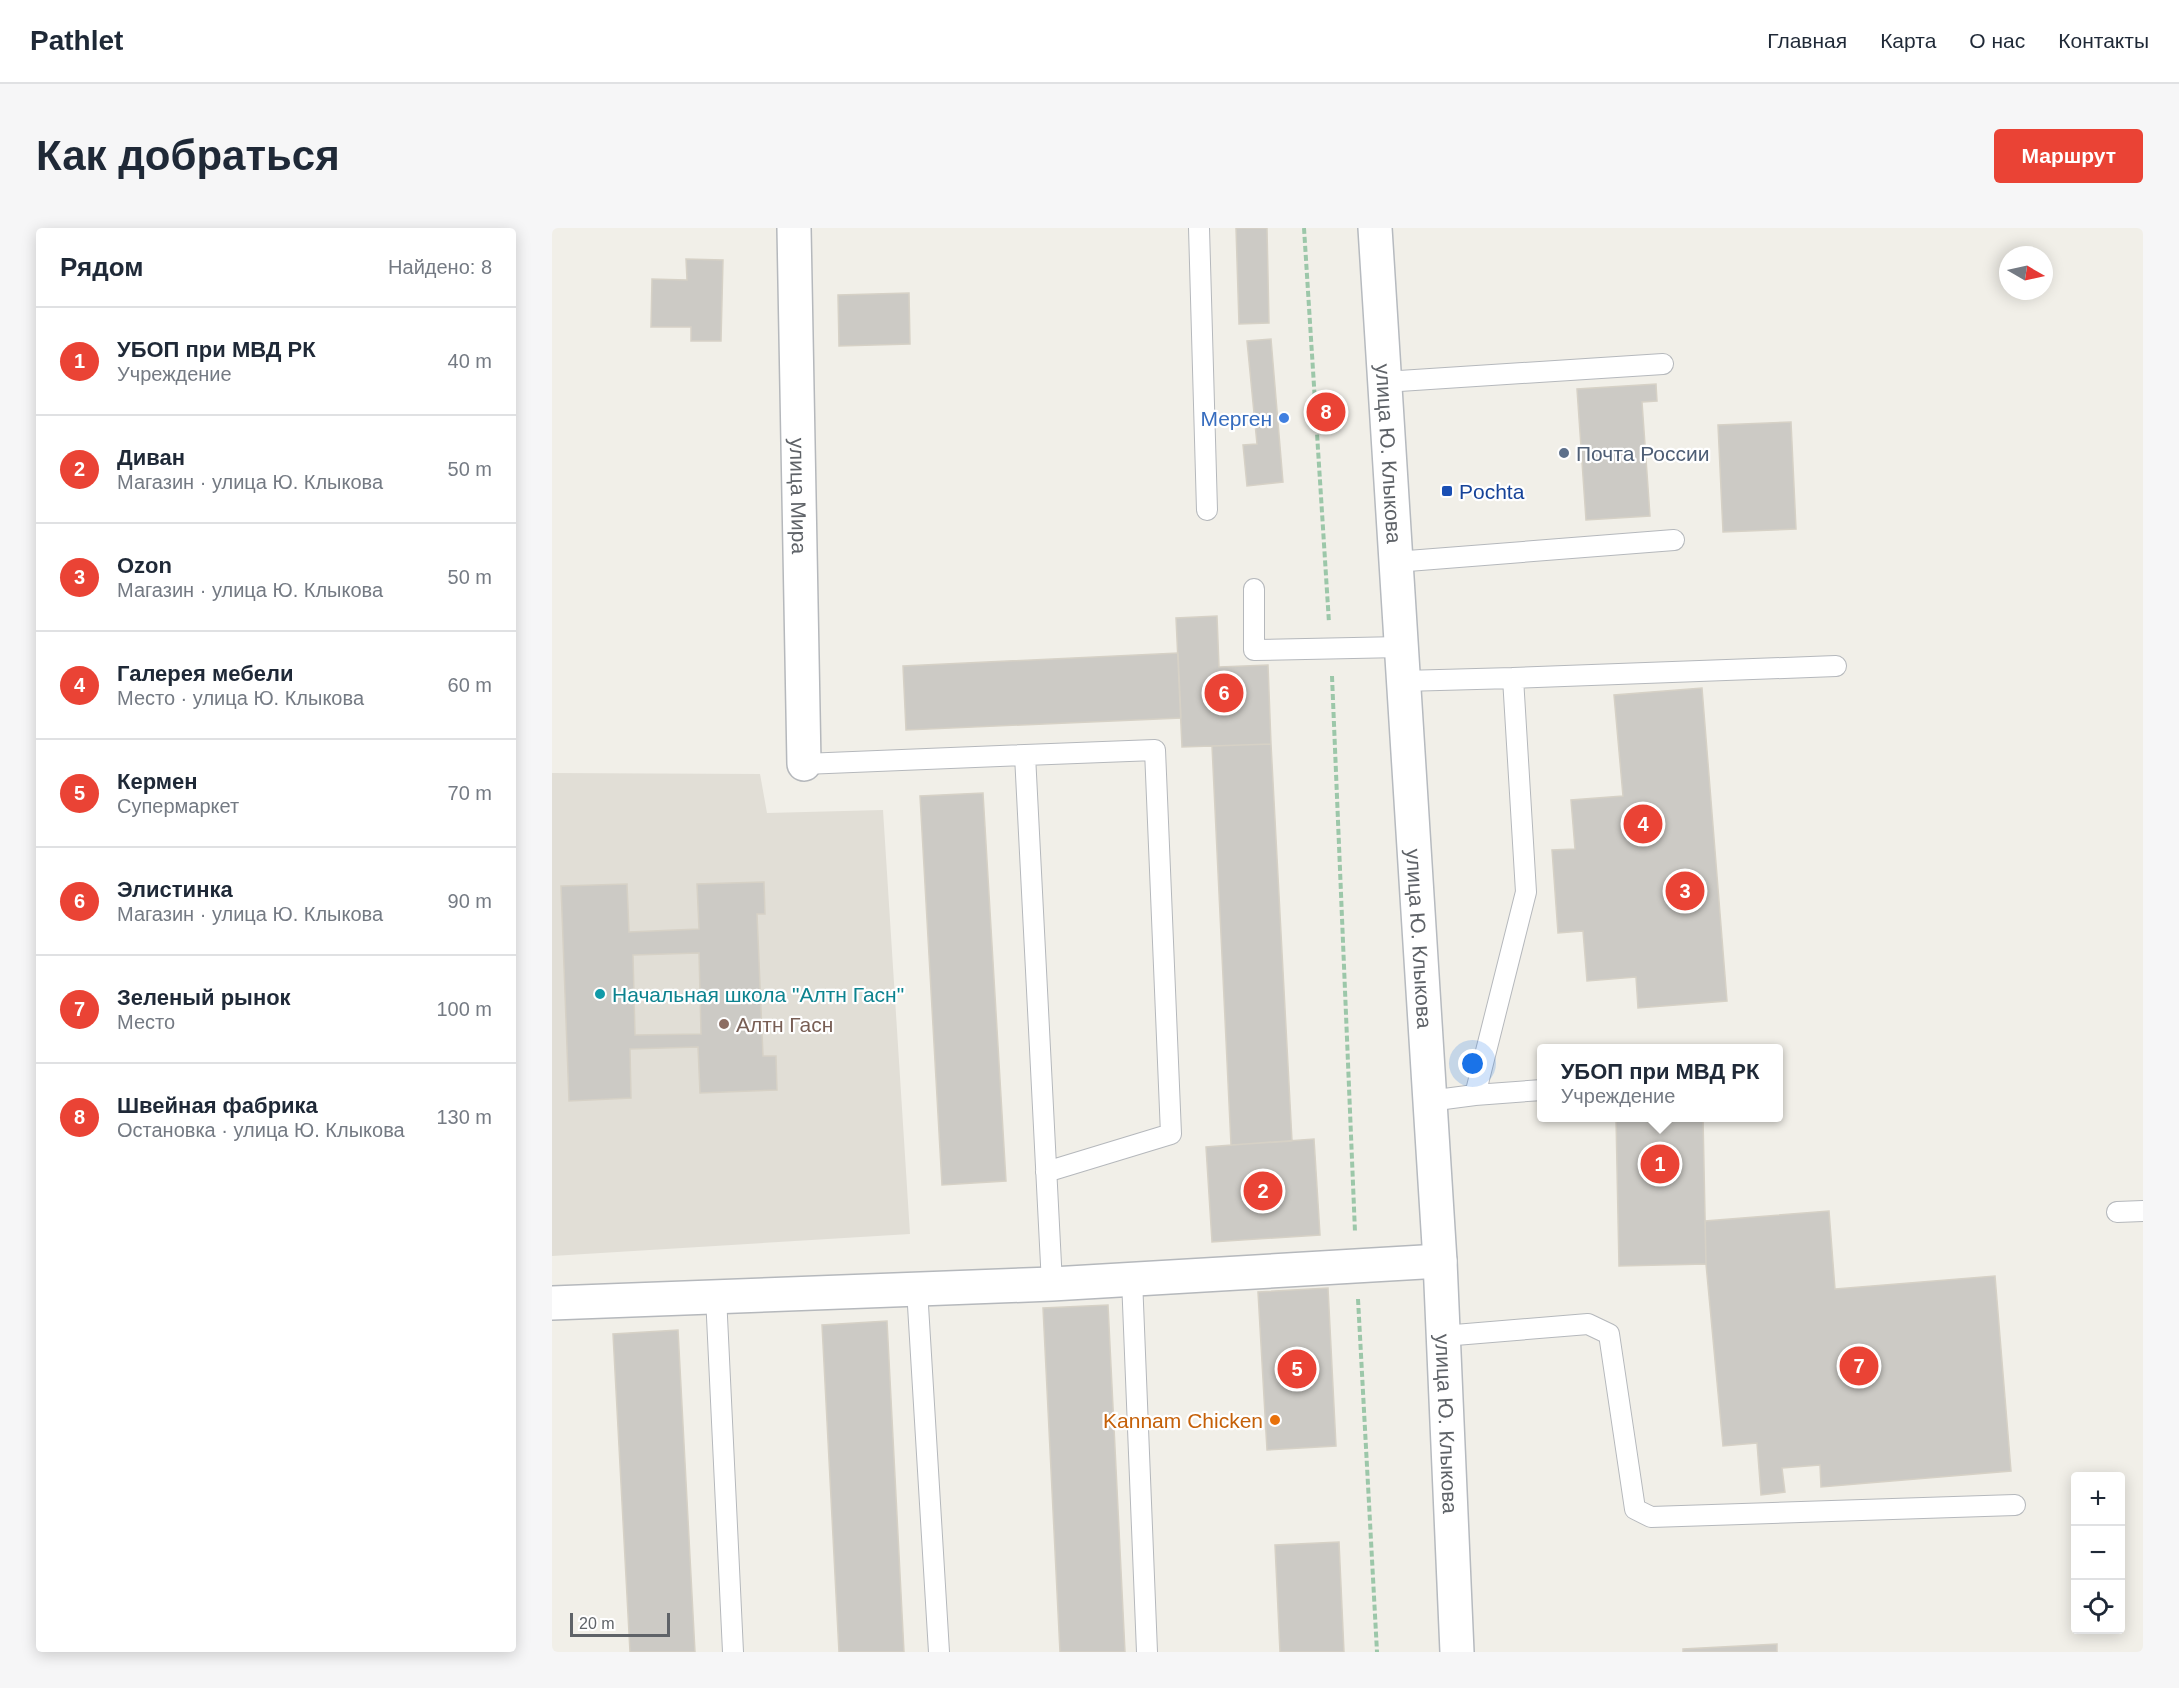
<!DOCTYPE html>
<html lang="ru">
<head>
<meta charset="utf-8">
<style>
  :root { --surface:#fff; --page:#f6f6f7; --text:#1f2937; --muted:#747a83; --line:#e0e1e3; --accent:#ea4335 }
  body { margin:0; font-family:Helvetica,sans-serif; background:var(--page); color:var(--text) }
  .controls { position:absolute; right:18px; bottom:18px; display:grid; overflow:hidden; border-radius:6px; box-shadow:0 3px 15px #0003 }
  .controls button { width:54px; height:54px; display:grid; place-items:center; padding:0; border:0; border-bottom:2px solid var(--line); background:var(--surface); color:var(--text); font:30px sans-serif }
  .compass { position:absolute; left:1447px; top:18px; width:54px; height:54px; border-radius:50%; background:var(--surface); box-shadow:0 3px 15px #0003; rotate:99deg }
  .scale { position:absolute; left:18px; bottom:15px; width:100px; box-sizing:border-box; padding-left:6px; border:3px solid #5f6368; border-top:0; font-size:16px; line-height:21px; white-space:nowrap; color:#5f6368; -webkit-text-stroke:4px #fff; paint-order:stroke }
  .you { position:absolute; left:921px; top:836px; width:21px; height:21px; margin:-15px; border:4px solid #fff; border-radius:50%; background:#1a73e8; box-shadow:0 0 0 9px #1a73e833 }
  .badge { display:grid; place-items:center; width:39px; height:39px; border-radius:50%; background:var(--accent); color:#fff; font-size:20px; font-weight:700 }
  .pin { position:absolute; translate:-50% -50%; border:3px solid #fff; box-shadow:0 2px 6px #0006 }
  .popup { position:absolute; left:985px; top:816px; width:246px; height:78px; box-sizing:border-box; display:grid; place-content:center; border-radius:6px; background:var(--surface); filter:drop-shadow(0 2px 4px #0005); font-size:20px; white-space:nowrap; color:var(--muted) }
  .popup b { font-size:22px; color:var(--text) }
  .popup::after { content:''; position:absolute; left:50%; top:100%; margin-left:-12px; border:12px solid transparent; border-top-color:var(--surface) }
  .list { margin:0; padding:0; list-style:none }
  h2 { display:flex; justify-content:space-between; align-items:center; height:78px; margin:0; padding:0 24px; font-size:26px }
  h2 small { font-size:20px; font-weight:400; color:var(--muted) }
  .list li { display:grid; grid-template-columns:39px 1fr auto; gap:18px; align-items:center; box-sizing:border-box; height:108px; padding:0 24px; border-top:2px solid var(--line) }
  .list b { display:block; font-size:22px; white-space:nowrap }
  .list p { margin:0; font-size:20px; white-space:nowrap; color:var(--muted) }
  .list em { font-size:20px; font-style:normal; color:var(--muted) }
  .icon { flex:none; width:33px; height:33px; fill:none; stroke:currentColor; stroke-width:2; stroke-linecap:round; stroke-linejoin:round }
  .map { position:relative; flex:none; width:1591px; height:1424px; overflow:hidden; border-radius:6px }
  header { display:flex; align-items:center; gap:36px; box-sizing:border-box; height:84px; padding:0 30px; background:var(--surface); border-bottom:2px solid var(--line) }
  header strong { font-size:28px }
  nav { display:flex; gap:33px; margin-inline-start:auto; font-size:21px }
  .intro { display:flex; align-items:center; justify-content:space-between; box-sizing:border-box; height:144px; padding:0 36px }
  h1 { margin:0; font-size:42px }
  .button { padding:15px 27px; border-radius:6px; background:var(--accent); color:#fff; font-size:21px; font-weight:700 }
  main { display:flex; gap:36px; padding:0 36px }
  aside { flex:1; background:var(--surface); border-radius:6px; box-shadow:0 3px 15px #0003 }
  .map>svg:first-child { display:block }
  .education { fill:#e1ded6 }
  .building { fill:#cccac5; stroke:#d6d1c6; stroke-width:1.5; fill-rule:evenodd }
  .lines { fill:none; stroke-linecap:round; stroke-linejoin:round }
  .lane-casing { stroke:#b5b8bc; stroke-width:22 }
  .street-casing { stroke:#b5b8bc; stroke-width:36 }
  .secondary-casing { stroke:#b6babf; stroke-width:36 }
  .path { stroke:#9cc7a9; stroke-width:4; stroke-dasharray:6 3; stroke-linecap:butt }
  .lane { stroke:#fff; stroke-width:20 }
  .street { stroke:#fff; stroke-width:33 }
  .secondary { stroke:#fff; stroke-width:33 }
  .shop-dot { fill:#3f7fe0; stroke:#fff; stroke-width:2 }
  .service-dot { fill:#5c6f8a; stroke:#fff; stroke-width:2 }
  .transit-dot { fill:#1a4fb4; stroke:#fff; stroke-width:2 }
  .culture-dot { fill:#0f9aa8; stroke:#fff; stroke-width:2 }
  .education-dot { fill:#8d6e63; stroke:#fff; stroke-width:2 }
  .food-dot { fill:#e8710a; stroke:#fff; stroke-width:2 }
  .labels { text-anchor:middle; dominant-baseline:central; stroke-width:4.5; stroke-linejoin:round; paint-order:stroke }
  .shop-label { font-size:21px; fill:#366cbe; stroke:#fff; text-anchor:end }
  .service-label { font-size:21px; fill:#4e5e75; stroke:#fff; text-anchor:start }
  .street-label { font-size:21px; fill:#5f6368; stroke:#fff }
  .transit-label { font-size:21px; fill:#164399; stroke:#fff; text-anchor:start }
  .culture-label { font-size:21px; fill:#0d838f; stroke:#fff; text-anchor:start }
  .education-label { font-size:21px; fill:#785e54; stroke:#fff; text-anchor:start }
  .food-label { font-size:21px; fill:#c56008; stroke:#fff; text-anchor:end }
</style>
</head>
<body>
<header>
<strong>Pathlet</strong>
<nav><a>Главная</a><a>Карта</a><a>О нас</a><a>Контакты</a></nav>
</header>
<div class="intro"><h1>Как добраться</h1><a class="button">Маршрут</a></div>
<main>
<aside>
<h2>Рядом<small>Найдено: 8</small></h2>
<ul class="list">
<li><span class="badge">1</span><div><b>УБОП при МВД РК</b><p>Учреждение</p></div><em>40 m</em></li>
<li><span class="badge">2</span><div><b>Диван</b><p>Магазин · улица Ю. Клыкова</p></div><em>50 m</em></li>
<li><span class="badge">3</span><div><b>Ozon</b><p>Магазин · улица Ю. Клыкова</p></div><em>50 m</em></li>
<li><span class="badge">4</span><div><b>Галерея мебели</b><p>Место · улица Ю. Клыкова</p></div><em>60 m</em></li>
<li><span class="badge">5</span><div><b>Кермен</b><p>Супермаркет</p></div><em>70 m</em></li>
<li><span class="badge">6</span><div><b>Элистинка</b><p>Магазин · улица Ю. Клыкова</p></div><em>90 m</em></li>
<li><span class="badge">7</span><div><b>Зеленый рынок</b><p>Место</p></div><em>100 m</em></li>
<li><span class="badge">8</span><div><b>Швейная фабрика</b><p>Остановка · улица Ю. Клыкова</p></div><em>130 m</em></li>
</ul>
</aside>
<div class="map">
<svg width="1591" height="1424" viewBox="0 0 1591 1424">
  <rect width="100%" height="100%" fill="#f1efe8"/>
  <!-- education -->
  <path class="education" d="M0 545 208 546 215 585 331 582 358 1006 0 1028Z"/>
  <!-- building -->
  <path class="building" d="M684 0H715L717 95 687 96Z
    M134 31 171 32 169 113H139V99H99L100 51 135 52Z
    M357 65 358 116 287 118 286 67Z
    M719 111 731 254 695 258 691 217 705 216 695 113Z
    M1104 156 1105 173 1090 174 1098 288 1034 292 1025 161Z
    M1239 194 1244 301 1171 304 1166 197Z
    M665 388 667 439 716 437 719 516 630 519 624 390Z
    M626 425 629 490 354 502 351 438Z
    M1150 460 1175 773 1086 780 1084 749 1035 753 1031 703 1006 705 1000 622 1023 621 1019 572 1071 568 1062 467Z
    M719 516 740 913 679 917 660 518Z
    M431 565 454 953 390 957 368 568Z
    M212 654 213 686H205L211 828H224L225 862 148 865 146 819 78 821 79 870 17 873 9 658 75 656 77 704 147 701 145 656ZM147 725 149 806 83 807 81 727Z
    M1064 890H1151L1154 1036 1067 1038Z
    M762 911 768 1007 660 1014 654 919Z
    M1277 983 1283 1061 1443 1048 1459 1243 1269 1259 1268 1237 1230 1240 1233 1264 1209 1267 1205 1215 1171 1218 1154 1036 1153 993Z
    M776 1060 784 1218 715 1222 706 1064Z
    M556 1077 573 1424H508L491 1080Z
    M335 1093 352 1424H287L270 1097Z
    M126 1102 143 1424H78L61 1106Z
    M787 1314 792 1424H728L723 1317Z
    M1225 1416V1424H1131V1421Z"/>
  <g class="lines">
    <!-- lane casing -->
    <g class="lane-casing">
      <path id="lane" d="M647 0 655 282
        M832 154 1111 136
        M843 334 1122 312
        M702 361V422L849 419
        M851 453 961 450 1284 438
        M473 527 603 522 619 906 494 944
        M252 536 473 527 500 1056
        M923 867 974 664 961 450
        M877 873 923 867 990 862
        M1565 984 1591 983
        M580 1051 595 1424
        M365 1061 387 1424
        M164 1068 181 1424
        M891 1108 1036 1096 1057 1106 1083 1281 1099 1289 1463 1277"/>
    </g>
    <!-- street casing -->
    <g class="street-casing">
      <g id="street">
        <path id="s1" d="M242 0 252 536"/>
        <path d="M0 1075 500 1056 888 1033"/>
      </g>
    </g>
    <!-- secondary casing -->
    <g class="secondary-casing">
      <g id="secondary">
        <path id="s2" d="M823 0 888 1033 905 1424"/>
      </g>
    </g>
    <!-- path -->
    <path class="path" d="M752 0 777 395
      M780 448 803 1004
      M806 1071 825 1424"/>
    <!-- lane -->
    <use href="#lane" class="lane"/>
    <!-- street -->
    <use href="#street" class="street"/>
    <!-- secondary -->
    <use href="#secondary" class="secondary"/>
  </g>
  <!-- markers -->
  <circle class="shop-dot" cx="732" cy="190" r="6"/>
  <circle class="service-dot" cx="1012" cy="225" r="6"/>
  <rect class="transit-dot" x="889" y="257" width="12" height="12" rx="3"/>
  <circle class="culture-dot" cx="48" cy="766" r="6"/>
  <circle class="education-dot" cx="172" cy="796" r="6"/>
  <circle class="food-dot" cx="723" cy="1192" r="6"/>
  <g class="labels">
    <!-- shop labels -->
    <g class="shop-label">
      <text x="720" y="190">Мерген</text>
    </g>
    <!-- service labels -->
    <g class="service-label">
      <text x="1024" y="225">Почта России</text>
    </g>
    <!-- street labels -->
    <g class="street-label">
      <text stroke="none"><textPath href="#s2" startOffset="226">улица Ю. Клыкова</textPath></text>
      <text stroke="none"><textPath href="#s1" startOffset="268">улица Мира</textPath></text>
      <text stroke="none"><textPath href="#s2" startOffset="712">улица Ю. Клыкова</textPath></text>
      <text stroke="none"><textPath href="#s2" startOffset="1198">улица Ю. Клыкова</textPath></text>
    </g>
    <!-- transit labels -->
    <g class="transit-label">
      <text x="907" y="263">Pochta</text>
    </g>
    <!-- culture labels -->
    <g class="culture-label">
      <text x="60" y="766">Начальная школа "Алтн Гасн"</text>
    </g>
    <!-- education labels -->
    <g class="education-label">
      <text x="184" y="796">Алтн Гасн</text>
    </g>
    <!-- food labels -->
    <g class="food-label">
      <text x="711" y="1192">Kannam Chicken</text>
    </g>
  </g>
</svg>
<div class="controls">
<button>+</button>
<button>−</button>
<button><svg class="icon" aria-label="locate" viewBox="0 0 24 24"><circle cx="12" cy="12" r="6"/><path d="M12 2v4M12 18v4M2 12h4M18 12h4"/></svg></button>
</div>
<svg class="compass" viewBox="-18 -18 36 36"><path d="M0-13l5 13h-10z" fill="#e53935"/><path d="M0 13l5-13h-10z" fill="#747a83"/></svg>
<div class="scale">20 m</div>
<div class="you"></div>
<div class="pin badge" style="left:1108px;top:936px">1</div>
<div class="popup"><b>УБОП при МВД РК</b>Учреждение</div>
<div class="pin badge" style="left:711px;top:963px">2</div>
<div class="pin badge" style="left:1133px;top:663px">3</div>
<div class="pin badge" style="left:1091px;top:596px">4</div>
<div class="pin badge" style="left:745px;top:1141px">5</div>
<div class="pin badge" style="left:672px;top:465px">6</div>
<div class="pin badge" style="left:1307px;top:1138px">7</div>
<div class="pin badge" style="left:774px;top:184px">8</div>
</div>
</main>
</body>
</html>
